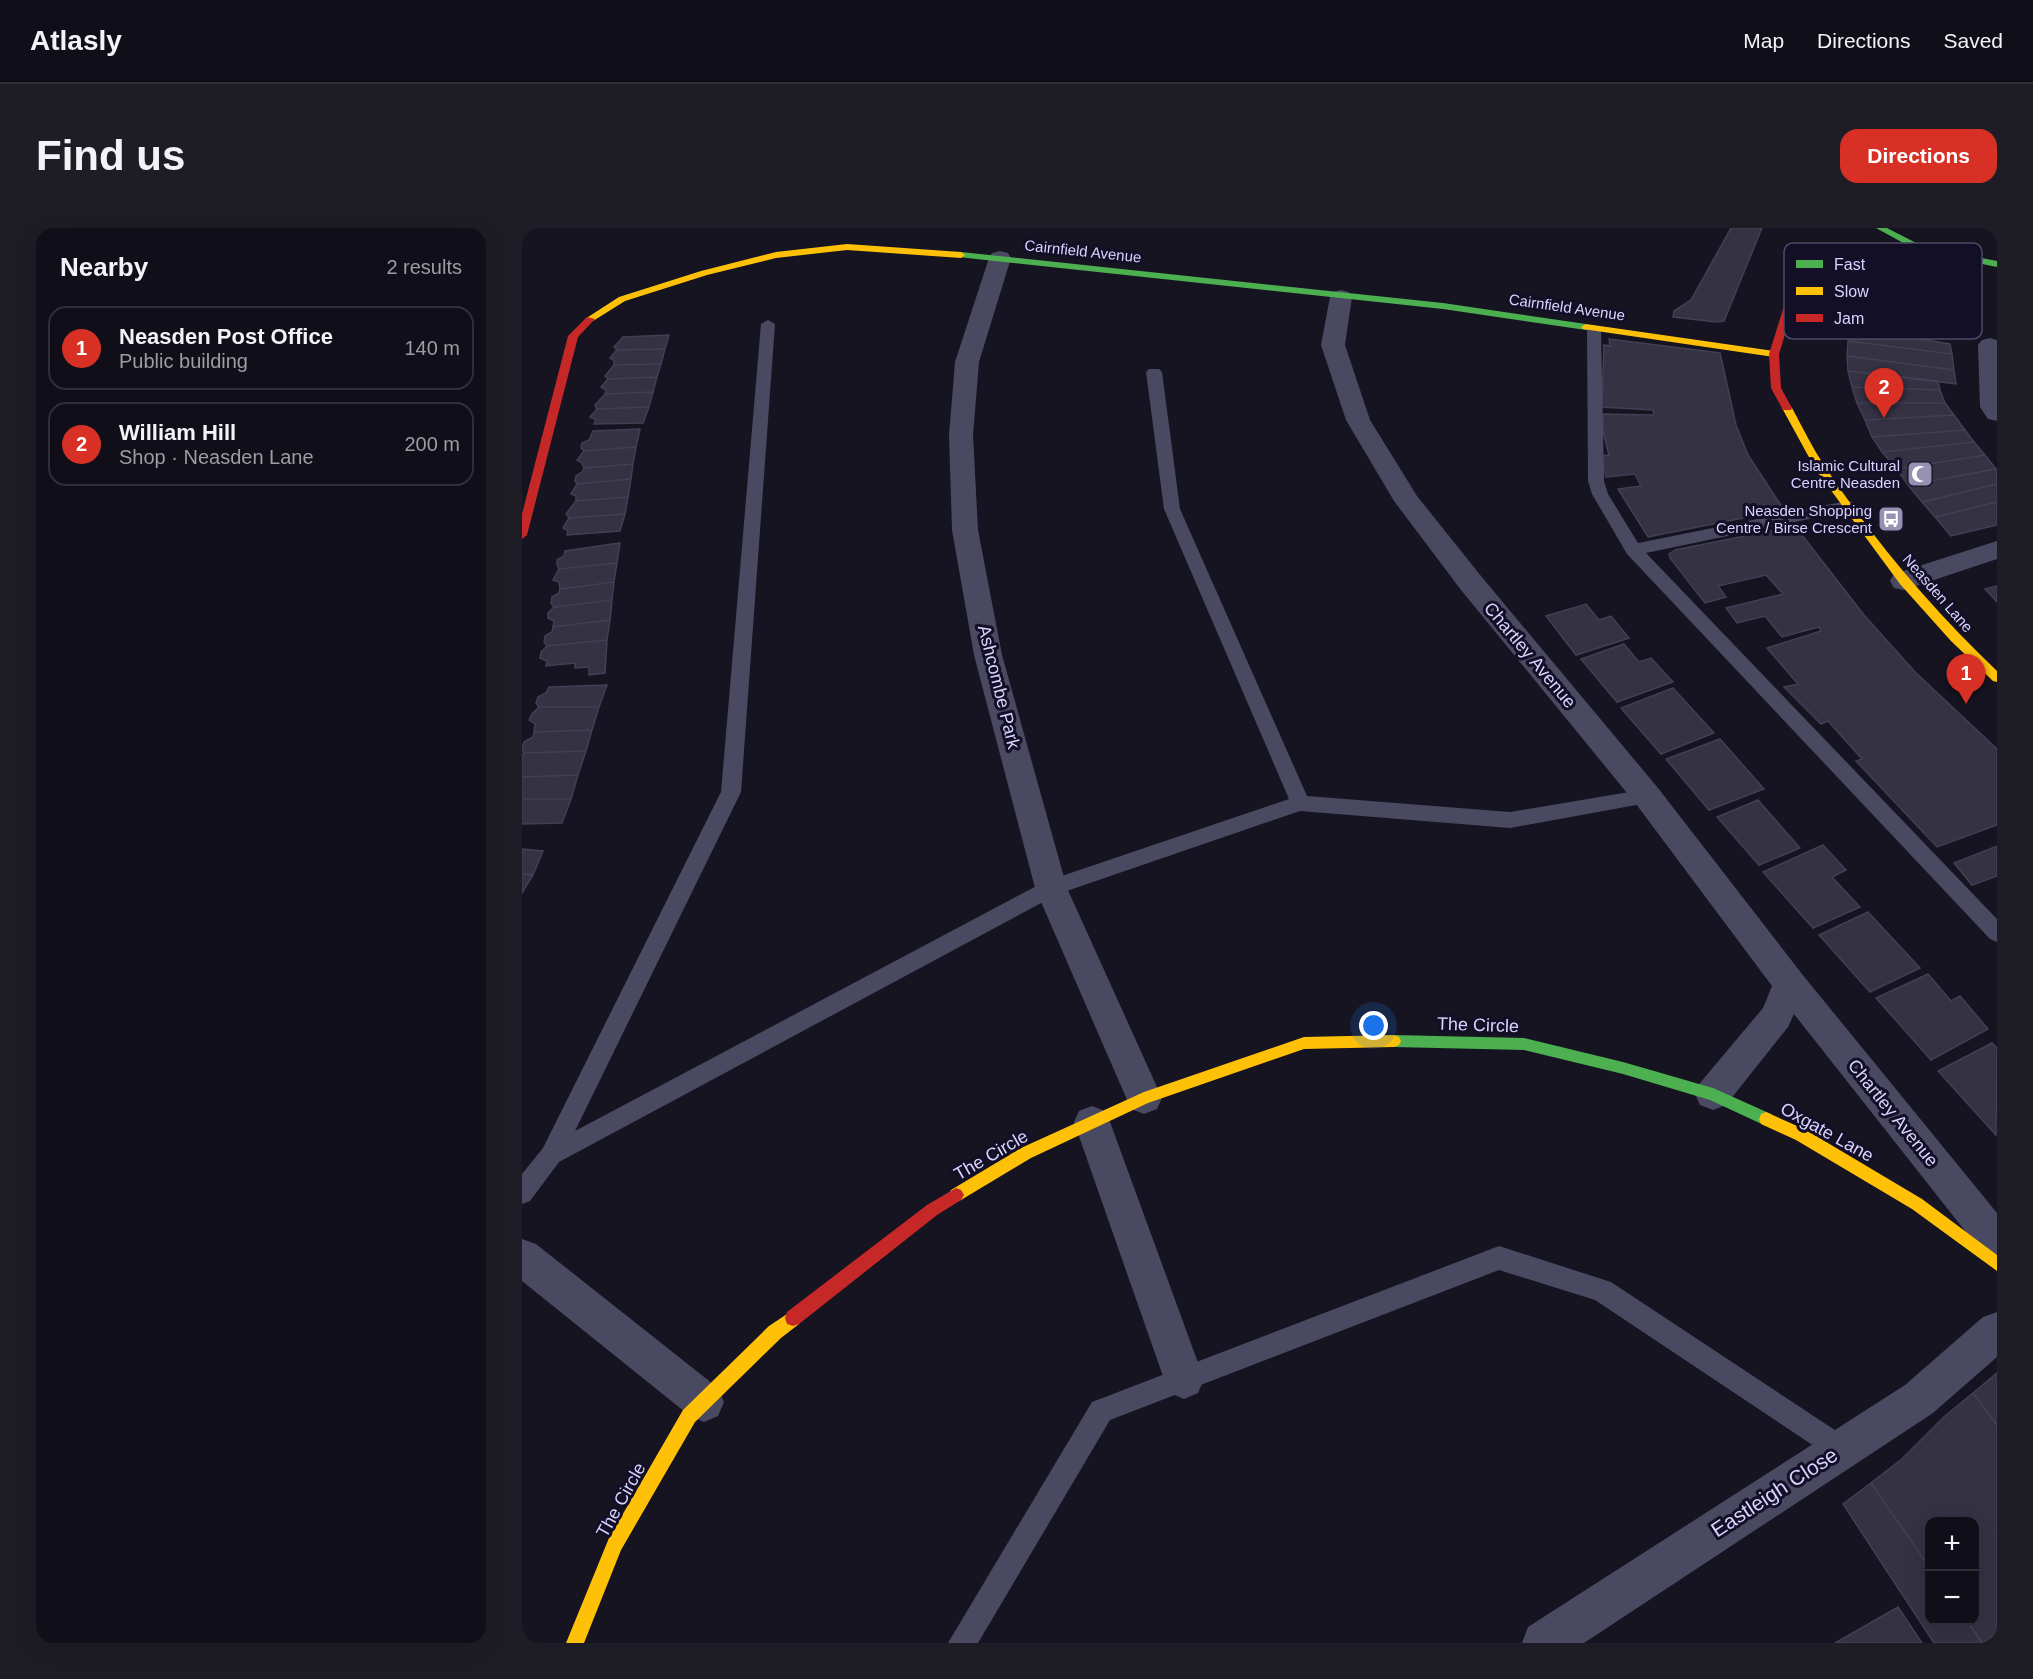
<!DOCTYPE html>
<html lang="en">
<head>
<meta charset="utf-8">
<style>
  :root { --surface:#100f19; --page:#1e1d26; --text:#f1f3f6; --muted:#9c9ca2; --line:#302f38; --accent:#d93025 }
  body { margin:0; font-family:Helvetica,sans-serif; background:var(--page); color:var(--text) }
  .controls { position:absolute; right:18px; bottom:18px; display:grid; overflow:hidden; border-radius:12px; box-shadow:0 6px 24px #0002 }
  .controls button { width:54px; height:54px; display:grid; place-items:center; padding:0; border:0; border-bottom:2px solid var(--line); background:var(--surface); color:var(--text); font:30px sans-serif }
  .you { position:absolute; left:852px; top:798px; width:21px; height:21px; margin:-15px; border:4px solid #fff; border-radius:50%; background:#1a73e8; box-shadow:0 0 0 9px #1a73e833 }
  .badge { display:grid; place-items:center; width:39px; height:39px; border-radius:50%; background:var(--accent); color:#fff; font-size:20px; font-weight:700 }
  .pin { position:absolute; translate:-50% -50px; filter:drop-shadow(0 2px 3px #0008) }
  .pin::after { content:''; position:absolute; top:32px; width:21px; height:18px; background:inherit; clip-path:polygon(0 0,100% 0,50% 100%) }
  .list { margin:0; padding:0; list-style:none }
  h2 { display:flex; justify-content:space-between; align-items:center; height:78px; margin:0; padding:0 24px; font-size:26px }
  h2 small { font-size:20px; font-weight:400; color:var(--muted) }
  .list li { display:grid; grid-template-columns:39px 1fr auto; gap:18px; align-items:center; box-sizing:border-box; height:84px; margin:0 12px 12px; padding:0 12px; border:2px solid var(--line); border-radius:18px }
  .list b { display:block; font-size:22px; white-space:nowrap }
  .list p { margin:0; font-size:20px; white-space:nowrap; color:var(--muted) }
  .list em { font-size:20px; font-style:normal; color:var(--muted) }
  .map { position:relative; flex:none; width:1475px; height:1415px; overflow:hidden; border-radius:18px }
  header { display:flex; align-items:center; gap:36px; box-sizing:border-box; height:84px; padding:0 30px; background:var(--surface); border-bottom:2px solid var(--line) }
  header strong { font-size:28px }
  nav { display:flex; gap:33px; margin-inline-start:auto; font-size:21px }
  .intro { display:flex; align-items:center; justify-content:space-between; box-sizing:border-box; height:144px; padding:0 36px }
  h1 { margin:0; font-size:42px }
  .button { padding:15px 27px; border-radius:18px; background:var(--accent); color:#fff; font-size:21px; font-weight:700 }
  main { display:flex; gap:36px; padding:0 36px }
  aside { flex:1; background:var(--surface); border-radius:18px; box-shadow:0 6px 24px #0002 }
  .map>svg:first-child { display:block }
  .building { fill:#343243; stroke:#433f54; stroke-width:1.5 }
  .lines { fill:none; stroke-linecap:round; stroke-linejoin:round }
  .lane { fill:#4a4962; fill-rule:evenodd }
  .street { fill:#4a4962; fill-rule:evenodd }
  .fast { fill:#4caf50; fill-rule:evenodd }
  .slow { fill:#ffc107; fill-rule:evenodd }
  .jam { fill:#c62828; fill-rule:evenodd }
  .labels { text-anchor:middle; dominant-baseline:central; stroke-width:6; stroke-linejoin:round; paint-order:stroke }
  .far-street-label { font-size:15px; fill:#d9d4ff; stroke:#130f26 }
  .far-poi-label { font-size:15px; fill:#d9d4ff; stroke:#130f26; text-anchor:end }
  .street-label { font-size:18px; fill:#d9d4ff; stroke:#130f26 }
  .near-street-label { font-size:21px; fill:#d9d4ff; stroke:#130f26 }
  .key { fill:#130f26; stroke:#4e4a67; stroke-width:1.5 }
  .key-label { font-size:16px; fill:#d9d4ff }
</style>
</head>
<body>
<header>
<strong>Atlasly</strong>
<nav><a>Map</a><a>Directions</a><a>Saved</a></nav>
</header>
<div class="intro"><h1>Find us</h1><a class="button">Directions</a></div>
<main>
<aside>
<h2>Nearby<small>2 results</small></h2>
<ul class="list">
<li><span class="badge">1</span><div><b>Neasden Post Office</b><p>Public building</p></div><em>140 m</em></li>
<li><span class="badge">2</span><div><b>William Hill</b><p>Shop · Neasden Lane</p></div><em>200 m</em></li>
</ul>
</aside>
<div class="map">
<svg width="1475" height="1415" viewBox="0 0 1475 1415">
  <rect width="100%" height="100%" fill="#161421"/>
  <!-- building -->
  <path class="building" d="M1209 0H1240L1202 93 1195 94 1151 89 1152 83 1169 72Z
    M1331 100 1428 116 1430 126 1326 113Z
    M147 107 143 121 95 122 92 119 101 109Z
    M1087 111 1198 125 1214 197 1226 227 1262 282 1126 309 1096 261 1119 258 1113 246 1084 249 1078 228 1087 227 1081 204V186L1132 187 1131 182 1080 179 1082 117 1088 118Z
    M1326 113 1430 126 1432 142 1325 128Z
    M143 121 139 136 92 137V133L88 130 95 122Z
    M1325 128 1432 142 1434 156 1326 143Z
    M139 136 135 149 86 151 83 148 92 137Z
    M1326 143 1416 153 1418 162 1330 159Z
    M135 149 131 164 83 166 84 162 79 159 86 151Z
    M1330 159 1418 162 1423 175H1335Z
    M131 164 127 179 75 181 73 177 83 166Z
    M1335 175H1423L1432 187 1343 192Z
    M127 179 121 195 72 196 74 192 68 189 75 181Z
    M1432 187 1443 202 1350 209 1343 192Z
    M118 201 114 219 62 223 59 220 60 215 67 212 71 203Z
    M1443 202 1452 214 1360 224 1350 209Z
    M1452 214 1463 227 1375 241 1360 224Z
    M114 219 111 236 62 240 60 235 55 232 62 223Z
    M1463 227 1474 241 1386 257 1375 241Z
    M111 236 109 251 55 256 53 253 54 248 60 244 62 240Z
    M1474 241 1475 256 1400 274 1386 257Z
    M109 251 106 269 54 273V268L49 266 55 256Z
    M1475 256V274L1413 289 1400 274Z
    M106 269 103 286 47 290 44 286 54 273Z
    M1475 274V297L1429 308 1413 289Z
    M103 286 98 303 45 307 46 303 41 300 47 290Z
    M1273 298 1342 387 1393 444 1475 521V597L1415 619 1334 533 1340 531 1306 493 1299 496 1262 459 1276 456 1245 420 1299 403 1297 399 1260 409 1243 388 1215 395 1204 380 1261 366 1244 347 1196 358 1204 369 1183 375 1148 330 1147 326 1153 322Z
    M98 315 95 335 37 341 35 337V332L42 328 43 323Z
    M95 335 92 354 38 361 37 354 31 352 37 341Z
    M92 354 90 372 32 379 29 375 30 369 37 365 38 361Z
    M1475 358V374L1463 361Z
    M90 372 88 392 31 399 32 393 26 390V385L32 379Z
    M1064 376 1077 392 1089 388 1107 410 1054 427 1024 388Z
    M88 392 85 412 25 418 22 414 23 408 30 404 31 399Z
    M85 412 83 445 67 447V439L53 440V435L24 438 25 433 18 430 19 424 25 418Z
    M1102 416 1117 434 1129 430 1151 454 1095 474 1059 431Z
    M85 457 77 479H17L14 475 16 469 24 465 27 459Z
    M1151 460 1192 505 1139 526 1099 480Z
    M17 479H77L70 502 12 504 13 496 7 492 10 486Z
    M70 502 64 523 2 525 0 521 2 514 11 509 12 504Z
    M1198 511 1242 561 1187 582 1144 531Z
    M64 523 56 547 0 549V527L2 525Z
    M56 547 49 571H0V549Z
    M0 571H49L40 595 0 596Z
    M1236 572 1278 620 1237 637 1195 589Z
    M1301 617 1324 642 1310 649 1338 679 1291 700 1241 644Z
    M1475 618V648L1450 657 1432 635Z
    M0 621 21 623 11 647 0 646Z
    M0 646 11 647 0 665Z
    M1346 684 1398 740 1348 764 1297 707Z
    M1406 746 1429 773 1438 768 1466 801 1409 832 1354 770Z
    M1470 815 1475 820 1474 907 1416 843Z
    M1475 1145V1197L1451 1165Z
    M1451 1165 1475 1197V1405L1461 1415 1444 1392H1452V1294H1408V1340L1349 1255 1380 1231 1423 1188Z
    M1349 1255 1408 1340V1392H1444L1460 1415H1412L1321 1276Z
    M1376 1379 1400 1415H1313Z"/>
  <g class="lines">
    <!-- lane -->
    <path class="lane" d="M246 92 253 96 219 564 53 903 522 654 767 571 642 281 624 144 627 141H637L640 144 658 281 785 568 988 584 1125 561 1132 563 1135 568 1132 573 1125 575 988 600 778 583 536 666 37 934 8 973 0 976V946L21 920 199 564 239 96Z
      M1072 97 1079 101 1082 253 1086 266 1116 315 1325 273 1331 274 1333 278 1331 282 1325 283 1124 325 1475 691V714L1468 711 1105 326 1070 266 1066 253 1065 101Z
      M977 1018 1089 1054 1328 1212 1332 1221 1328 1230 1319 1234 1310 1230 1073 1072 977 1042 588 1192 456 1415H426L570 1174Z"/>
    <!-- street -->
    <path class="street" d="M478 23 486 25 489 30 457 134 451 207 456 302 480 427 545 660 640 870 635 881 622 886 609 881 513 660 452 427 430 302 427 207 433 134 467 30 470 25Z
      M819 62 827 64 830 69 823 117 848 192 895 268 959 348 1136 560 1280 746 1475 985V1032L1462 1027 1272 786 1266 799 1204 877 1191 882 1178 877 1173 866 1178 855 1241 780 1250 758 1114 576 939 362 872 273 824 192 799 117 808 69 811 64Z
      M1468 110 1475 112V193L1466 191 1458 179 1456 117 1460 112Z
      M1475 313V331L1382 362 1372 360 1368 353 1372 346Z
      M570 878 583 883 588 894 682 1151 676 1165 662 1171 648 1165 642 1151 552 894 557 883Z
      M0 1011 14 1016 196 1160 202 1174 196 1188 182 1194 168 1188 0 1053Z
      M1475 1084V1129L1411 1185 1062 1415H1000L1006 1399 1383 1157 1461 1089Z"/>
    <!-- fast -->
    <path class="fast" d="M1354 0H1365L1402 19 1475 33V39L1396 23Z
      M439 24 921 75 1064 96 1069 99 1064 102 921 81 436 29V25Z
      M872 807 1002 810 1101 834 1191 860 1249 886 1251 891 1249 896 1244 898 1188 872 1101 846 1002 822 872 819 867 817 865 813 867 809Z"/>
    <!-- slow -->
    <path class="slow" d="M325 16 439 24 443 27 439 30 325 22 254 30 185 47 103 73 71 93 63 91 97 69 179 43 254 24Z
      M1064 96 1252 123 1257 126 1252 129 1061 101 1059 99Z
      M1265 177 1270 180C1281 200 1291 221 1304 240 1353 314 1411 382 1475 443V454L1471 453 1429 413 1378 356 1294 242 1260 180Z
      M872 807 877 809 879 813 877 817 872 819 782 821 626 875 509 930 439 972 434 974 429 972 426 967 429 962 499 920 622 864 782 809Z
      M1244 884 1284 902 1400 971 1475 1027V1043L1390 981 1274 912 1239 896 1237 891 1239 886Z
      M271 1082 277 1084 279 1090 277 1096 259 1110 173 1194 99 1322 62 1415H44L87 1310 161 1182 247 1098Z"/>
    <!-- jam -->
    <path class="jam" d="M1310 15 1399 18 1403 21 1399 24 1311 21 1295 28 1283 41 1257 126 1259 160 1270 180 1269 182H1261L1249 160 1247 126 1274 40 1289 24Z
      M65 89 73 91 56 109 5 307 0 311V286L46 108Z
      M434 960 439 962 442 967 439 972 415 987 277 1096 271 1098 265 1096 263 1090 265 1084 405 977Z"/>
  </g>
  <!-- icons -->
  <defs>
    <g id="mosque-square" transform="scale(1.35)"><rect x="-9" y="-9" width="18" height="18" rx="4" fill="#9591b1" stroke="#130f26"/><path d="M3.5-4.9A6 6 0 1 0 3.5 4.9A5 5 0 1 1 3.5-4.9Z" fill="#fff"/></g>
    <g id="bus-square" transform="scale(1.35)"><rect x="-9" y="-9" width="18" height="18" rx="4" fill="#9591b1" stroke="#130f26"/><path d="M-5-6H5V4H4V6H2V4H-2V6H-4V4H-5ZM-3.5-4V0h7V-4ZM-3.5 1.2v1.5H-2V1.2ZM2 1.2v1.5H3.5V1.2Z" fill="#fff"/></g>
  </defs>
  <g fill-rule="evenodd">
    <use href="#mosque-square" x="1398" y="246"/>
    <use href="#bus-square" x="1369" y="291"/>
  </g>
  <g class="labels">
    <!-- far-street labels -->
    <g class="far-street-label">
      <text transform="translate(561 23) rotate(6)">Cairnfield Avenue</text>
      <text transform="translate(1045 79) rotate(8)">Cairnfield Avenue</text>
      <text transform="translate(1416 365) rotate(49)">Neasden Lane</text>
    </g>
    <!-- far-poi labels -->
    <g class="far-poi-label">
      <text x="1378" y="237">Islamic Cultural<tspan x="1378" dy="17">Centre Neasden</tspan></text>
      <text x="1350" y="282">Neasden Shopping<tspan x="1350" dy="17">Centre / Birse Crescent</tspan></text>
    </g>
    <!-- street labels -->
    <g class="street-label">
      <text transform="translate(1008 427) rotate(50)">Chartley Avenue</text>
      <text transform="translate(477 459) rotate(76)">Ashcombe Park</text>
      <text transform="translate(956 797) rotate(2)">The Circle</text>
      <text transform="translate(1371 885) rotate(51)">Chartley Avenue</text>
      <text transform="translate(1305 904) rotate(29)">Oxgate Lane</text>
      <text transform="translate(469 927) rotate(-30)">The Circle</text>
      <text transform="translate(99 1272) rotate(-61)">The Circle</text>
    </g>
    <!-- near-street labels -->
    <g class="near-street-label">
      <text transform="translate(1252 1264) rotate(-33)">Eastleigh Close</text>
    </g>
  </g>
  <!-- legend -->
  <rect x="1262" y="15" width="198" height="96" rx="9" class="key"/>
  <rect x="1274" y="32" width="27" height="8" fill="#4caf50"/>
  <rect x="1274" y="59" width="27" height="8" fill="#ffc107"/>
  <rect x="1274" y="86" width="27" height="8" fill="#c62828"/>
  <g class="key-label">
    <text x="1312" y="42">Fast</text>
    <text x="1312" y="69">Slow</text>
    <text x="1312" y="96">Jam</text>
  </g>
</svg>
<div class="controls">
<button>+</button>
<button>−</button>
</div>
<div class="you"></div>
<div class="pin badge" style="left:1444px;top:476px">1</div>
<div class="pin badge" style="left:1362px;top:190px">2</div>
</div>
</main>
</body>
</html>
